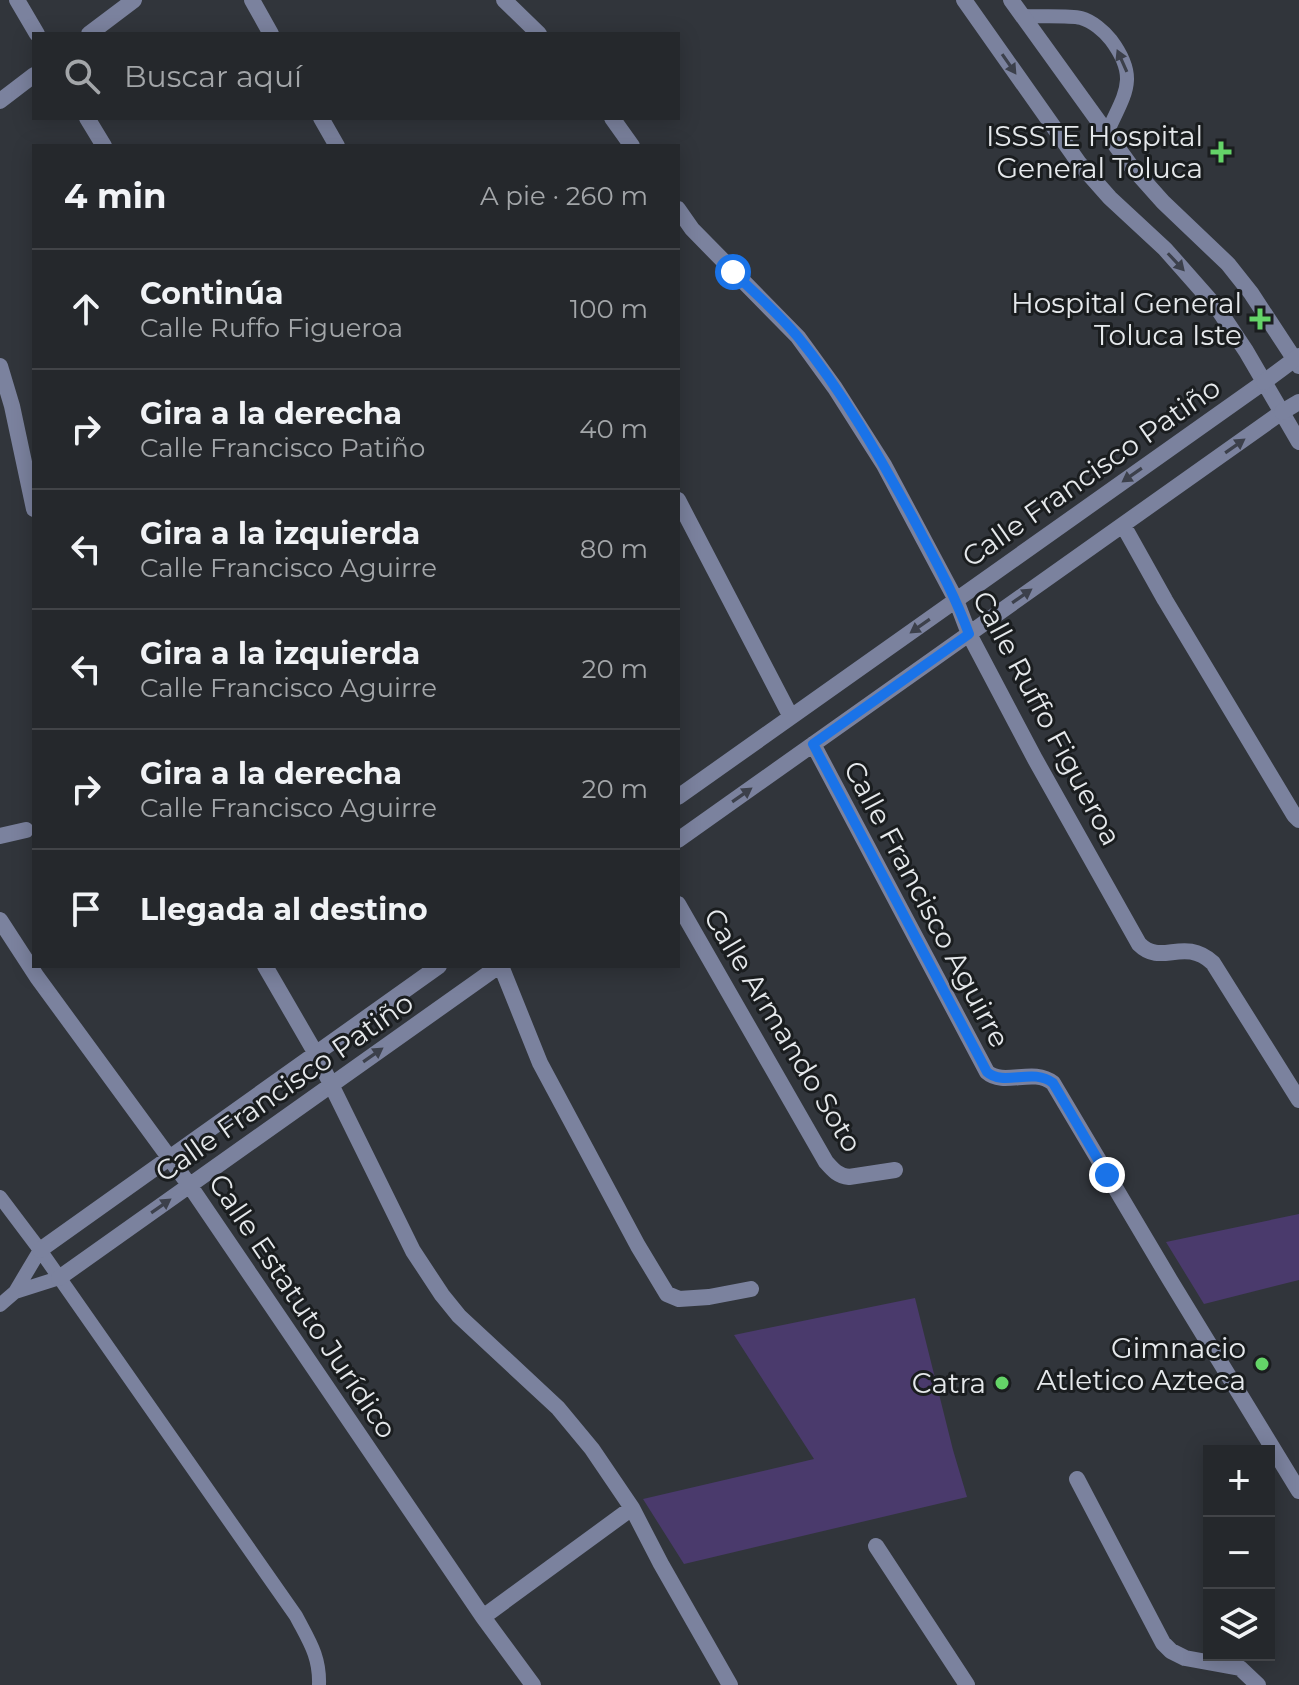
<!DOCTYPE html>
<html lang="es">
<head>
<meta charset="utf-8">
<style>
  :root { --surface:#25282c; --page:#2d3034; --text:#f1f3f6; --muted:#a3a6a9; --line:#424448 }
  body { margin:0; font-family:Montserrat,sans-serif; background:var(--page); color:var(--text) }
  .controls { position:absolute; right:24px; bottom:24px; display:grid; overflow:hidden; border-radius:0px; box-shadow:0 4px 20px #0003 }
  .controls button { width:72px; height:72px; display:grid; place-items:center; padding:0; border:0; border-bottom:2px solid var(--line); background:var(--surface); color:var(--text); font:40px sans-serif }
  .stop { position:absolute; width:24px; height:24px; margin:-18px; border:6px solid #1a73e8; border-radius:50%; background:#fff }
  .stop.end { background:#1a73e8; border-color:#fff; box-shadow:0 2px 8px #0008 }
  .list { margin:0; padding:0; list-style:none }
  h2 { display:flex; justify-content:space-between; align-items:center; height:104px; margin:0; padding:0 32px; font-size:34px }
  h2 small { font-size:26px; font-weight:400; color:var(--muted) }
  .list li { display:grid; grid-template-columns:52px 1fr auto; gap:24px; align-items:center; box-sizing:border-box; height:120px; padding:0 32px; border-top:2px solid var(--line) }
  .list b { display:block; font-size:30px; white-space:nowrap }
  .list p { margin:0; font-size:26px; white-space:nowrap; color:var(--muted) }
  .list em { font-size:26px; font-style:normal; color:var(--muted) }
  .icon { flex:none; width:44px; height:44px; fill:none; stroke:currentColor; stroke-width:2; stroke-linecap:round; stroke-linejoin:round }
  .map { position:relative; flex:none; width:1299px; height:1685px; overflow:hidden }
  .search { position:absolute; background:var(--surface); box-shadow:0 4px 20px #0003; left:32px; top:32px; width:648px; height:88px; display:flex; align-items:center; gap:20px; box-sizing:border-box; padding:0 28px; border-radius:0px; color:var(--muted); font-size:30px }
  .panel { position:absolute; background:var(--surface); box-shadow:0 4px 20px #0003; left:32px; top:144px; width:648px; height:824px; border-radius:0px }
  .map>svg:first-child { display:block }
  .green { fill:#4a3a6c }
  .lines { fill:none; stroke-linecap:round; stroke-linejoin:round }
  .service { stroke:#7b829e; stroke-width:14 }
  .minor { stroke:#7b829e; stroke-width:16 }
  .tertiary { stroke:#7b829e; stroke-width:16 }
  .oneway { fill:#3c404b }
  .route { stroke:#1a73e8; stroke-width:10 }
  .poi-dot { fill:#64d468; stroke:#1a1d1f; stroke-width:3 }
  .labels { text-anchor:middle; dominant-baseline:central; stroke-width:6; stroke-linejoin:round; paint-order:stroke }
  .poi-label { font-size:28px; fill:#e5e8eb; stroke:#1a1d1f; text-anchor:end }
  .street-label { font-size:28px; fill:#e5e8eb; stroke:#1a1d1f }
</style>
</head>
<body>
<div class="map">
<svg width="1299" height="1685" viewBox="0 0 1299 1685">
  <rect width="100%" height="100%" fill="#31353b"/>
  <!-- green -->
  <path class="green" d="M1299 1214V1280L1204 1304 1166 1242Z
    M915 1298 953 1450 967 1497 684 1564 643 1499 814 1459 734 1335Z"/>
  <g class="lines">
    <!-- service -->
    <path class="service" d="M1024 16C1038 17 1068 15 1081 18 1092 21 1104 31 1111 40 1140 79 1124 94 1107 133
      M0 1197 40 1250 296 1616C309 1641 320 1656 319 1685
      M15 1292 40 1250
      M0 1305 15 1292 59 1278"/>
    <!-- minor -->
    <path class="minor" d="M17 0 37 34
      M252 0 271 34
      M504 0 539 34
      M964 0 1079 163 1110 198 1165 249 1218 309 1246 351 1299 442
      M1011 0 1130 165 1163 202 1228 264 1251 293 1299 366
      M89 34 134 0
      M0 101 34 75
      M87 118 104 146
      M321 118 337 146
      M612 118 632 146
      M678 209 692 229 798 337 835 388 884 465 956 600 969 634 1035 759 1139 944C1162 967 1183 936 1213 963L1299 1100
      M0 366 12 406 34 509
      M678 500 791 717
      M1123 525 1165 600 1294 815 1299 820
      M813 744 987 1072C1004 1087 1033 1067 1053 1083L1170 1280 1299 1491
      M678 797 1264 382
      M0 836 26 830
      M678 840 1282 412
      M678 904 826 1162C833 1170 838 1176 849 1177L895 1170
      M0 920 37 977 190 1186 483 1617 533 1685
      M265 966 316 1054 413 1251 442 1295 459 1316 558 1408 592 1449 632 1508 661 1564 730 1685
      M501 966 540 1063 638 1246 667 1294 679 1299 709 1297 751 1289
      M40 1250 439 966
      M59 1278 499 966
      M1077 1479 1163 1643 1171 1651 1185 1658 1240 1668 1258 1685
      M876 1546 967 1685
      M483 1617 632 1508"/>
    <!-- tertiary -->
    <path class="tertiary" d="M1264 382 1299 356
      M1282 412 1299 402"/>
  </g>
  <!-- one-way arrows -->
  <defs><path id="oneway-solid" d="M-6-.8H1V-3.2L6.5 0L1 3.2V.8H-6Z" transform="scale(2)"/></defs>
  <g class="oneway">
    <use href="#oneway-solid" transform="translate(1122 61) rotate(-114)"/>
    <use href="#oneway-solid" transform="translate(1009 64) rotate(55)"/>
    <use href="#oneway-solid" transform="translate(1176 262) rotate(47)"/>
    <use href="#oneway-solid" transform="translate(1235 446) rotate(-35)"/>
    <use href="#oneway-solid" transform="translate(1132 475) rotate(145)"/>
    <use href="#oneway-solid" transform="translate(1022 596) rotate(-35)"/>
    <use href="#oneway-solid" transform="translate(920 626) rotate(145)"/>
    <use href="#oneway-solid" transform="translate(742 795) rotate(-35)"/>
    <use href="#oneway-solid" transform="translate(373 1055) rotate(-35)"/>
    <use href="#oneway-solid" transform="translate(161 1206) rotate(-35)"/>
  </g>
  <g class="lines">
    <!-- route -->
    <path class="route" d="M733 272C755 293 779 314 798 337 843 392 879 456 913 518 933 556 954 593 969 634L813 744 987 1072C1004 1087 1033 1067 1053 1083L1107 1175"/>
  </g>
  <!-- markers -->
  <g class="poi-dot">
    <path d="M1217 140h8v8h8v8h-8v8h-8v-8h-8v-8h8z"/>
    <path d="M1256 307h8v8h8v8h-8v8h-8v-8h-8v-8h8z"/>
    <circle cx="1262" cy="1364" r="8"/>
    <circle cx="1002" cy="1383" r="8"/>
  </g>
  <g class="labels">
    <!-- poi labels -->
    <g class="poi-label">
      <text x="1203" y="136">ISSSTE Hospital<tspan x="1203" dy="32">General Toluca</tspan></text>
      <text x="1242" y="303">Hospital General<tspan x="1242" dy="32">Toluca Iste</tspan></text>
      <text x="1246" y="1348">Gimnacio<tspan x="1246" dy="32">Atletico Azteca</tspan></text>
      <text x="986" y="1383">Catra</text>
    </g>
    <!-- street labels -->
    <g class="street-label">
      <text transform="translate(1091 472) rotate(-35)">Calle Francisco Patiño</text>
      <text transform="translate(1047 718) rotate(62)">Calle Ruffo Figueroa</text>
      <text transform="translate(927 904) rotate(62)">Calle Francisco Aguirre</text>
      <text transform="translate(783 1030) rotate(59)">Calle Armando Soto</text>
      <text transform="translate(284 1087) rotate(-35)">Calle Francisco Patiño</text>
      <text transform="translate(303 1306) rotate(56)">Calle Estatuto Jurídico</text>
    </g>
  </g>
</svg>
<div class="controls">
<button>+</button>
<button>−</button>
<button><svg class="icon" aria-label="layers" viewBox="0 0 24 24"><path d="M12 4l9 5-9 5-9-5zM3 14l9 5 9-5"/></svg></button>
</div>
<div class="stop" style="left:733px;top:272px"></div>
<div class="stop end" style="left:1107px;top:1175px"></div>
<div class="search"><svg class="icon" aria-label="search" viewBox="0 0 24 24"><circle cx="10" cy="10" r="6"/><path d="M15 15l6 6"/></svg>Buscar aquí</div>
<section class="panel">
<h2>4 min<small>A pie · 260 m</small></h2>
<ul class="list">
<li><svg class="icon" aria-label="ahead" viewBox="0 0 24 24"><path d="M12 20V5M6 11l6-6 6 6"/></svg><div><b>Continúa</b><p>Calle Ruffo Figueroa</p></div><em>100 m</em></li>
<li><svg class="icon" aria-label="right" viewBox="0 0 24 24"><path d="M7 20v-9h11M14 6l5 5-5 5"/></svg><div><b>Gira a la derecha</b><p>Calle Francisco Patiño</p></div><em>40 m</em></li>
<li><svg class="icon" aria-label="left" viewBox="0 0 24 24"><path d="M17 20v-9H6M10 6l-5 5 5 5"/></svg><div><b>Gira a la izquierda</b><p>Calle Francisco Aguirre</p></div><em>80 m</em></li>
<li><svg class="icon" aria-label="left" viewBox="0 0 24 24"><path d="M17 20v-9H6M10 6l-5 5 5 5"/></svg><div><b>Gira a la izquierda</b><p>Calle Francisco Aguirre</p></div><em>20 m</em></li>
<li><svg class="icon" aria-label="right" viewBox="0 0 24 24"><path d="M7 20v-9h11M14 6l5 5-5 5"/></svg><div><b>Gira a la derecha</b><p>Calle Francisco Aguirre</p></div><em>20 m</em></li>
<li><svg class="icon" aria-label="arrive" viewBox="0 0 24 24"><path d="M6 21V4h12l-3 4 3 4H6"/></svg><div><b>Llegada al destino</b></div></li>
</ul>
</section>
</div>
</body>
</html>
